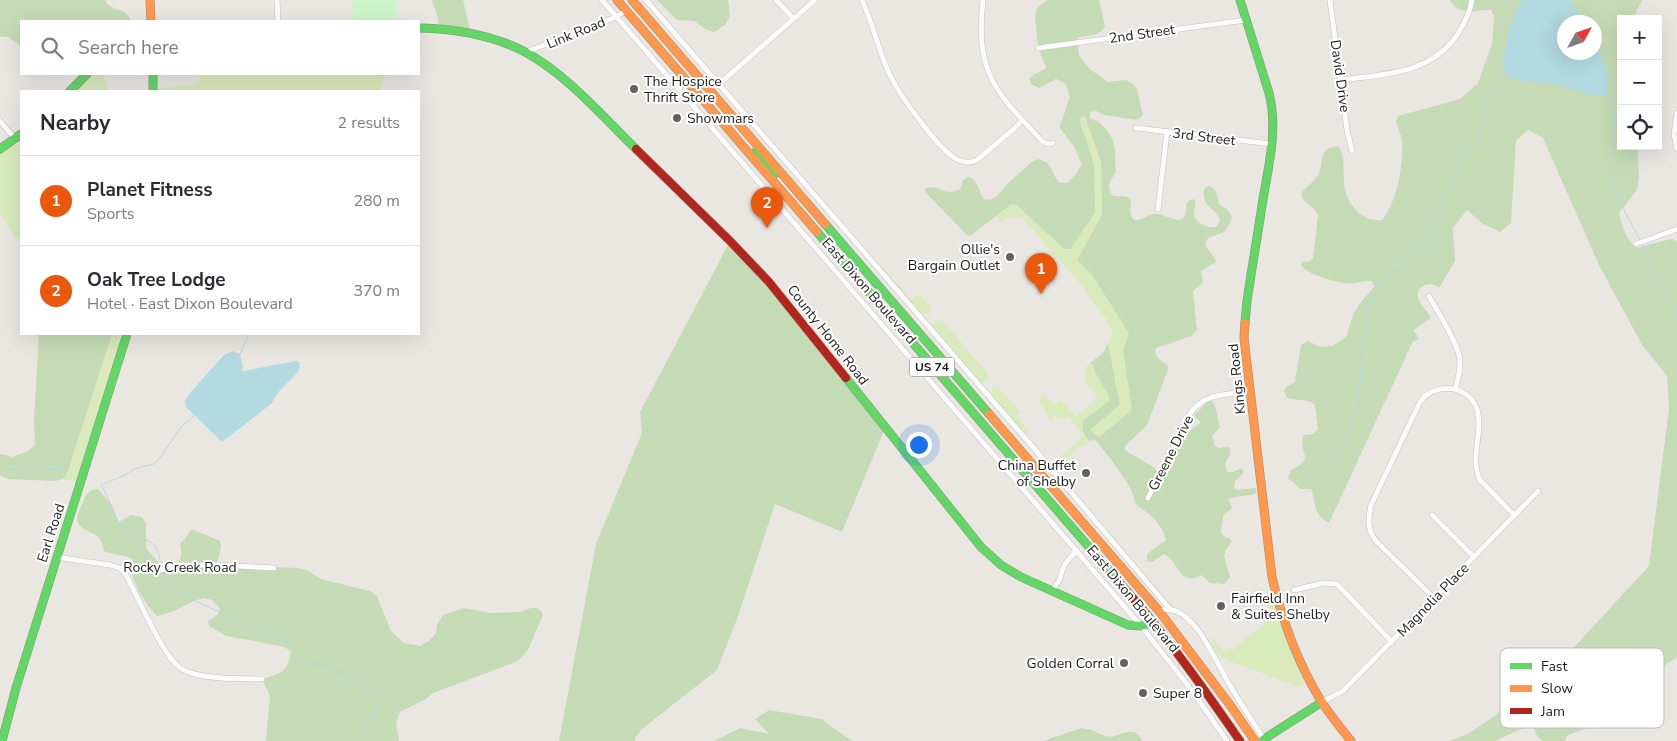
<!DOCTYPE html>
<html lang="en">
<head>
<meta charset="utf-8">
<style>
  :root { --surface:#fff; --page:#f2f2f3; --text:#2b2b33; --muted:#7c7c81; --line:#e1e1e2; --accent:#ea580c }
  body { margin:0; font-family:"Nunito Sans",sans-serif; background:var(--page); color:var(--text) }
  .controls { position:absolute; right:15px; top:15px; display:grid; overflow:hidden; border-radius:0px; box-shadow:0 5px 20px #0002 }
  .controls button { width:45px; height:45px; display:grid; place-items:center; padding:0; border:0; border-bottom:1px solid var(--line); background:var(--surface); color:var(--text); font:25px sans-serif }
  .compass { position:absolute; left:1557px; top:15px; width:45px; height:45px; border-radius:50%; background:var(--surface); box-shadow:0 5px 20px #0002; rotate:50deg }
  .you { position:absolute; left:918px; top:444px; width:18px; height:18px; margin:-12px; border:4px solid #fff; border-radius:50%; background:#1a73e8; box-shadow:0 0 0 8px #1a73e833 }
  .badge { display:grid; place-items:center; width:32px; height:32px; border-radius:50%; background:var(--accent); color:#fff; font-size:16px; font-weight:700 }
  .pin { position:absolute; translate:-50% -41px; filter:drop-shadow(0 1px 2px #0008) }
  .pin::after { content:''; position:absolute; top:26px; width:18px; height:15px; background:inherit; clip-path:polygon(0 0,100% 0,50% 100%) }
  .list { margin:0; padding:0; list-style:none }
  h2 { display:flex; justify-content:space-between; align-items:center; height:65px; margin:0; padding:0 20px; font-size:21px }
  h2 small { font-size:16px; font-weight:400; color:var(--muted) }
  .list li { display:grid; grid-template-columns:32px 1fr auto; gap:15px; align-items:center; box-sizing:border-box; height:90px; padding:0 20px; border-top:1px solid var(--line) }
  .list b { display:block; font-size:19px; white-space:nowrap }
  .list p { margin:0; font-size:16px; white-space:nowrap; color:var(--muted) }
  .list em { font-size:16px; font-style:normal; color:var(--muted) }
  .icon { flex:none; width:28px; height:28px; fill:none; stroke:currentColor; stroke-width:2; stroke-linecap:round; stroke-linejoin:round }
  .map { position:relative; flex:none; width:1677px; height:741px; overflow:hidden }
  .search { position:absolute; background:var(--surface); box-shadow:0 5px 20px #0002; left:20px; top:20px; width:400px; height:55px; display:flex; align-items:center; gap:12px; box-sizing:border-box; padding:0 18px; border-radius:0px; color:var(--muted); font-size:19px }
  .panel { position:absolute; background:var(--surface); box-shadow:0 5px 20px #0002; left:20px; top:90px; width:400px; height:245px; border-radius:0px }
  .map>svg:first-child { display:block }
  .grass { fill:#d9eabd }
  .forest { fill:#c5dbb5; fill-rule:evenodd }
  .park { fill:#cdf4ca }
  .water { fill:#b3dae1 }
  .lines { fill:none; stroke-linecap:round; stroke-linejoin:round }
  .stream { stroke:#b3dae1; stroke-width:1 }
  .street-casing { stroke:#c2c1bf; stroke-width:6 }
  .fast-casing { stroke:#93937a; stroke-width:9 }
  .slow-casing { stroke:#93937a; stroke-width:9 }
  .jam-casing { stroke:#93937a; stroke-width:9 }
  .street { stroke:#fcfbfb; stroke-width:5 }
  .fast { stroke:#63d668; stroke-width:8 }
  .slow { stroke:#ff974d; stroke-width:8 }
  .jam { stroke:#b3261e; stroke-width:8 }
  .poi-dot { fill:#636261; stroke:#fff; stroke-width:2 }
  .labels { text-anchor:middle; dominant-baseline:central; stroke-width:4; stroke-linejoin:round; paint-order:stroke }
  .shield { fill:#fff; stroke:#5f5f5f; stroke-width:1 }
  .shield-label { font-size:12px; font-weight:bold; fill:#1b1b1b }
  .street-label { font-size:14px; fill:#1b1b1b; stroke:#fff }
  .poi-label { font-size:14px; fill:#1b1b1b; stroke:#fff; text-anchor:start }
  .key { fill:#fff; stroke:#bbb; stroke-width:1 }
  .key-label { font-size:14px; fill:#1b1b1b }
</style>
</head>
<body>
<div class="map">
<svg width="1677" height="741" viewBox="0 0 1677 741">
  <rect width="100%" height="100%" fill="#eae7e2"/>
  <!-- grass -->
  <path class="grass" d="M87 74H103L108 91H70Z
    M199 74H384L381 91H150L153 89 197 84 200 79Z
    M1080 116 1085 117 1088 122 1101 163 1102 215 1077 260 1092 275 1129 333 1123 351 1132 410 1099 437 1090 430 1120 405 1108 343 1113 334 1107 320 1088 296 1083 287 1025 221C1016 214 1009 218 999 222L998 216 1012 204 1017 205 1064 248 1094 164 1079 119Z
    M21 134V237L16 239 0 214V149Z
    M882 266 911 299 920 294 931 308V311L928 314H921L882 270Z
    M935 320 943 321 987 373 988 380 984 382 979 381 934 330 933 324Z
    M112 334H127L81 481 63 479 67 474Z
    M1090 363 1092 364 1095 372 1109 396V401L1084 420 1082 424 1085 434 1089 443 1079 447 1059 465 1061 469 1056 471 1052 467V464L1080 439 1083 434 1068 417C1065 420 1058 419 1055 416L1050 421 1046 411 1037 400 1044 395 1054 405 1061 400 1075 416H1077L1098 398 1084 380 1086 375 1085 368Z
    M994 387H998L1020 412 1016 416 1028 430 1031 427 1026 433 1024 432 991 395V390Z
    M1272 603 1276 607 1304 680C1304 684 1303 686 1299 687L1224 659C1218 655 1211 647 1212 639L1217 636 1214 640 1224 651 1229 648 1233 650 1247 636 1264 626 1263 621 1273 618 1270 606 1266 607 1265 604Z"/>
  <!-- forest -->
  <path class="forest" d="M0 0H105C113 14 125 5 131 21H21V46L8 37H0Z
    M432 0H463L471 35 439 30 437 15Z
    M657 0H728L730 17 725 25 714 32 707 30 694 21 677 20Z
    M1047 0H1099L1105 26C1098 37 1092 35 1079 37L1077 39 1079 56 1090 69 1108 82 1126 80 1133 84 1137 89 1143 115 1137 120 1104 115 1096 111 1090 112V119C1096 119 1100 123 1104 127 1117 140 1115 154 1116 172 1111 180 1106 185 1112 195 1119 198 1125 194 1131 199 1131 208 1128 212 1134 220 1143 221 1148 213 1156 214 1164 214 1176 223 1183 218 1190 212 1182 201 1193 199L1195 201C1196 205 1194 209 1194 213 1195 224 1207 228 1216 227L1220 221C1215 205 1202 210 1204 189L1208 186 1212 187C1222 195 1213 204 1226 208L1232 216C1230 221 1229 227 1225 231 1220 236 1205 235 1206 244 1207 252 1215 255 1216 262L1201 271 1203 282 1193 291 1197 330 1191 336 1156 348C1152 356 1162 361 1168 366V370L1147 425 1125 446 1124 449 1126 451 1155 468 1158 474 1163 476C1180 464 1171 457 1179 443 1184 435 1192 429 1200 423V421L1194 417 1195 414 1208 402 1212 401 1215 406 1220 427 1212 436 1215 446 1219 448 1229 447C1233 452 1228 458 1225 464L1227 472H1233L1241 468 1244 471 1243 474 1235 481 1234 488 1237 490 1255 488 1257 491 1255 494 1230 498 1229 500 1232 508 1223 516C1223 525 1216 536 1229 538L1232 541 1225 551 1224 556 1230 577 1224 584 1210 583 1202 575C1180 588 1179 562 1164 554L1152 562 1147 561V554L1166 540C1164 530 1155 518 1146 512 1143 509 1139 508 1136 504 1134 501 1134 496 1132 493 1127 479 1105 451 1095 440L1089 441C1085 435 1080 428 1084 420L1109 401V396L1095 372 1092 364 1090 363 1103 353 1108 343 1120 405 1090 430 1099 437 1132 410 1123 351 1129 333 1092 275 1077 260 1102 215 1101 162 1085 117 1082 116 1079 119 1094 164 1095 213 1070 249H1064L1017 205 1012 204 970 236 967 235 925 192V189C936 184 940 192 950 192 959 192 963 188 963 180L969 177C978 180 979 192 984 199L990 200 997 196 1008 183 1033 161 1038 159C1055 164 1049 171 1060 183H1067L1076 174 1082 164 1073 145 1059 127C1065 117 1065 106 1070 97L1066 84 1056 79 1039 88 1031 84 1029 79C1034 72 1042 73 1046 67L1038 48 1035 14 1039 6Z
    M1450 0H1642L1633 19H1621V146H1637L1639 178 1637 190 1619 213C1621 224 1627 242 1637 248L1670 239 1675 240 1677 243V657L1661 668H1656L1652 665 1649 656 1646 655 1625 672 1616 674 1603 686 1592 694 1590 698 1595 707 1602 709C1604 728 1579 729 1567 736L1565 741H1543C1535 737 1536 729 1530 725L1495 741H1450L1468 734 1499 713 1530 695 1649 566 1669 408 1667 376 1642 345 1599 265 1543 138 1528 130 1516 141 1511 223 1500 232 1483 224 1467 210 1453 228 1455 261 1439 288C1433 281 1425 284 1419 289 1414 302 1426 308 1431 318L1414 330 1419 339 1413 341 1329 523C1310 511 1318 505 1311 489H1300L1288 478 1291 470C1318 458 1296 452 1304 435L1312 434 1318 430 1315 405C1306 397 1297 402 1287 398L1284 391 1286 387 1295 382 1301 345 1308 341 1320 347 1332 346 1346 337 1353 315 1360 303 1374 287 1372 281C1363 280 1354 285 1344 283 1334 282 1306 274 1301 265L1302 262 1309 261 1313 258 1318 216C1315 205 1300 204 1302 192 1307 186 1316 180 1319 173 1325 158 1317 149 1338 146 1351 161 1334 189 1357 211 1364 218 1372 221 1382 220 1397 203 1404 162 1402 140 1401 133 1397 127 1396 121L1398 116 1460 99 1478 83 1492 44 1494 16 1491 10C1475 10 1458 16 1450 0ZM1564 22H1594V52H1564Z
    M730 241 751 262 885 428 842 532 775 504 737 619 717 670 642 729 635 738V741H559L596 544 642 433 640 412Z
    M39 334H112L67 474 63 479 56 481 8 479 0 475V454L13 457 28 451 35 444 34 419Z
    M98 489 111 504 119 522 131 515 142 517 146 523V548L164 569C179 564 184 561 180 543L185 539 190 531 194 530 220 541 221 546 217 564 298 568 308 571 321 579 370 591 377 596 391 631 404 643 420 646 429 641 436 633 437 624 443 615 464 608 491 613 520 612 531 608H537L541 611 543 615 528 650 518 661 433 693 426 699 400 712 396 722 399 741H266L270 696 262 679C280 674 288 672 291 652L285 647 226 636 209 626 208 621 218 614 220 609C208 589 192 602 176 610 170 613 163 614 157 616 147 606 138 591 133 578 131 571 133 565 132 559 123 553 113 556 104 551 103 547 102 542 100 539 98 536 94 534 90 532 71 524 77 516 84 500 87 492 89 490 98 489Z
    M769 710 821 719 852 741H714L740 728 769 734 755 719Z
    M1081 728 1092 730 1102 735 1112 737 1126 732H1134L1139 735 1142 741H1043Z"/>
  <!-- park -->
  <path class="park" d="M352 0H398L394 21H353Z"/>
  <!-- water -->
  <path class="water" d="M1523 0H1569L1575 7 1580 22H1564V52H1594L1595 45C1603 59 1612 79 1607 95L1593 96 1558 85 1516 80C1510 77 1505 74 1503 67 1502 62 1504 56 1505 51 1508 33 1511 15 1523 0Z
    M233 351 240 354 243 366 242 370 244 371 295 361 299 362 300 367 297 373 280 390 271 404 222 442 186 407 185 401 189 394 224 355Z"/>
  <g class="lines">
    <!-- stream -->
    <path class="stream" d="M1607 95C1623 117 1608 150 1612 177 1616 200 1630 220 1640 240
      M1642 244 1661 286 1677 312
      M240 354 249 334
      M0 467 19 470 65 468
      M1331 467 1357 413 1362 354 1369 305 1376 291 1385 279 1407 261 1431 238 1436 227 1453 174 1477 140 1486 102 1502 77 1506 73
      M162 568C159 561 160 552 155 546 150 537 133 541 125 531 114 518 110 499 101 485L125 475 134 469 154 464 160 458 181 427 194 416
      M163 572 167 582 175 589 196 601 266 634 285 641 302 659 346 674 358 683 376 703 378 707 377 712 365 724 361 733 353 741"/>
    <!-- street casing -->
    <g class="street-casing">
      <path id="street" d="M277 0 278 21
        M602 0 1141 626 1193 692 1227 741
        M646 0 1032 446 1169 608
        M776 0 793 18
        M862 0C873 24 878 49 889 73 898 93 939 151 958 160 965 163 971 163 977 160L1015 128 1022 120
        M983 0C975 74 995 91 1043 142L1048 144 1053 143
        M1330 0 1347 130 1352 151
        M1038 48 1246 20
        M526 52 616 17 626 10
        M1340 80C1383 74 1430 75 1457 35 1464 24 1470 13 1472 0
        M719 84 815 0
        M1677 113 1674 134 1677 149
        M0 121 15 139
        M1136 128 1272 144
        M1158 209 1167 132
        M1636 244 1677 229
        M1429 296C1437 311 1460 346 1460 362 1460 371 1458 380 1455 389
        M1148 498 1190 414C1203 393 1228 394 1250 392
        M1432 515 1474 557
        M56 557 110 565 119 568H145L162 570 176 565H217L274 568
        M120 568 126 575C138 597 162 654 179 667 196 680 241 679 262 679
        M1294 590 1324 583 1337 584 1392 642
        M1052 592C1054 587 1059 582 1060 578 1063 566 1067 559 1077 551
        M1434 598 1376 541C1367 530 1368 519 1371 505L1420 402C1434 382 1468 384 1477 409 1484 432 1469 457 1480 480L1514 515
        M1159 611C1192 599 1215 661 1228 682 1239 702 1253 721 1265 741
        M1322 702 1343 691 1538 491"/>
    </g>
    <!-- fast casing -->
    <g class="fast-casing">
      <path id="fast" d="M1240 0 1269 93C1278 128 1269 164 1263 199 1258 233 1252 267 1247 301L1245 323
        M419 28C456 29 494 35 527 53 567 75 603 117 636 149
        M153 74V91
        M70 91 87 74
        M0 149 21 134
        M755 152 775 174
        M825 224 989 414
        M817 232 1126 590
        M846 378 981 547 1001 565 1021 577 1128 625 1141 626 1154 622
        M1264 739 1322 702
        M2 741 16 688 127 334"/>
    </g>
    <!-- slow casing -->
    <g class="slow-casing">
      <path id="slow" d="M150 0 151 21
        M617 0 817 232
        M632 0 825 224
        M1245 323 1244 338 1272 577C1282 620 1298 663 1321 701 1330 715 1341 728 1351 741
        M989 414 1159 611 1230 705 1255 741"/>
    </g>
    <!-- jam casing -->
    <g class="jam-casing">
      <path id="jam" d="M636 149 730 241 769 282 846 378
        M1126 590C1168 638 1204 689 1240 741"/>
    </g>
    <!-- street -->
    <use href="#street" class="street"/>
    <!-- fast -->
    <use href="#fast" class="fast"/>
    <!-- slow -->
    <use href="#slow" class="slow"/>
    <!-- jam -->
    <use href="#jam" class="jam"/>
  </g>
  <!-- markers -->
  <g class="poi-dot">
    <circle cx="634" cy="89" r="5"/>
    <circle cx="677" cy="118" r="5"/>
    <circle cx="1010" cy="257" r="5"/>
    <circle cx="1086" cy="473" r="5"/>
    <circle cx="1221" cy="606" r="5"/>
    <circle cx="1124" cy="663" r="5"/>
    <circle cx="1143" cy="693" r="5"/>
  </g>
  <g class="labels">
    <!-- shield labels -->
    <rect class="shield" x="909.5" y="357.5" width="45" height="19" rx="4"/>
    <g class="shield-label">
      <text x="932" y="367">US 74</text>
    </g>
    <!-- street labels -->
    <g class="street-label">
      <text transform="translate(576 33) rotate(-22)">Link Road</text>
      <text transform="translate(1142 34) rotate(-8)">2nd Street</text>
      <text transform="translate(1340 76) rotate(82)">David Drive</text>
      <text transform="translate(1204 137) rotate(7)">3rd Street</text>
      <text transform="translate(869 291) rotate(49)">East Dixon Boulevard</text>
      <text transform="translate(828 335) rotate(52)">County Home Road</text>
      <text transform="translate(1237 379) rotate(-96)">Kings Road</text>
      <text transform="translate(1171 453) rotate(-63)">Greene Drive</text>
      <text transform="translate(51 533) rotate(-72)">Earl Road</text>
      <text x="180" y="567">Rocky Creek Road</text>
      <text transform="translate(1133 599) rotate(50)">East Dixon Boulevard</text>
      <text transform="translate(1433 600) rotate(-46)">Magnolia Place</text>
    </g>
    <!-- poi labels -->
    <g class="poi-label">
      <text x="644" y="81">The Hospice<tspan x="644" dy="16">Thrift Store</tspan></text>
      <text x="687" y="118">Showmars</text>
      <text x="1000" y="249" text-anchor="end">Ollie's<tspan x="1000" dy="16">Bargain Outlet</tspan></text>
      <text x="1076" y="465" text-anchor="end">China Buffet<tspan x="1076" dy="16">of Shelby</tspan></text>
      <text x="1231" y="598">Fairfield Inn<tspan x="1231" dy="16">&amp; Suites Shelby</tspan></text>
      <text x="1114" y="663" text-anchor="end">Golden Corral</text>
      <text x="1153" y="693">Super 8</text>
    </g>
  </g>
  <!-- legend -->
  <rect x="1500" y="648" width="164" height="80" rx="8" class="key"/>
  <rect x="1510" y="663" width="22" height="6" fill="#63d668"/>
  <rect x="1510" y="685" width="22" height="7" fill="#ff974d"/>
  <rect x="1510" y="708" width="22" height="6" fill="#b3261e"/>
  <g class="key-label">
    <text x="1541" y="671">Fast</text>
    <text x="1541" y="693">Slow</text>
    <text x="1541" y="716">Jam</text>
  </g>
</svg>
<div class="controls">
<button>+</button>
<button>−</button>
<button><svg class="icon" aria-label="locate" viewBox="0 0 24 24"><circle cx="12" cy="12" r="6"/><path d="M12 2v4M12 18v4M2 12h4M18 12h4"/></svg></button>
</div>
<svg class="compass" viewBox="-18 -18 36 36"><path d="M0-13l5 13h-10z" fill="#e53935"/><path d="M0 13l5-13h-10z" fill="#7c7c81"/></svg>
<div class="you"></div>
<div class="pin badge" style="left:1041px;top:294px">1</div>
<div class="pin badge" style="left:767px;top:228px">2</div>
<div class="search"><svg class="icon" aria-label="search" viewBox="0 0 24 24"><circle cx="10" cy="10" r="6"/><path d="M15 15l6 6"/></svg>Search here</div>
<section class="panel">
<h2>Nearby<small>2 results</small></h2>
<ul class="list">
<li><span class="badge">1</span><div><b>Planet Fitness</b><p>Sports</p></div><em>280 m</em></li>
<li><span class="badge">2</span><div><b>Oak Tree Lodge</b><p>Hotel · East Dixon Boulevard</p></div><em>370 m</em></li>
</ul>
</section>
</div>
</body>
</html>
